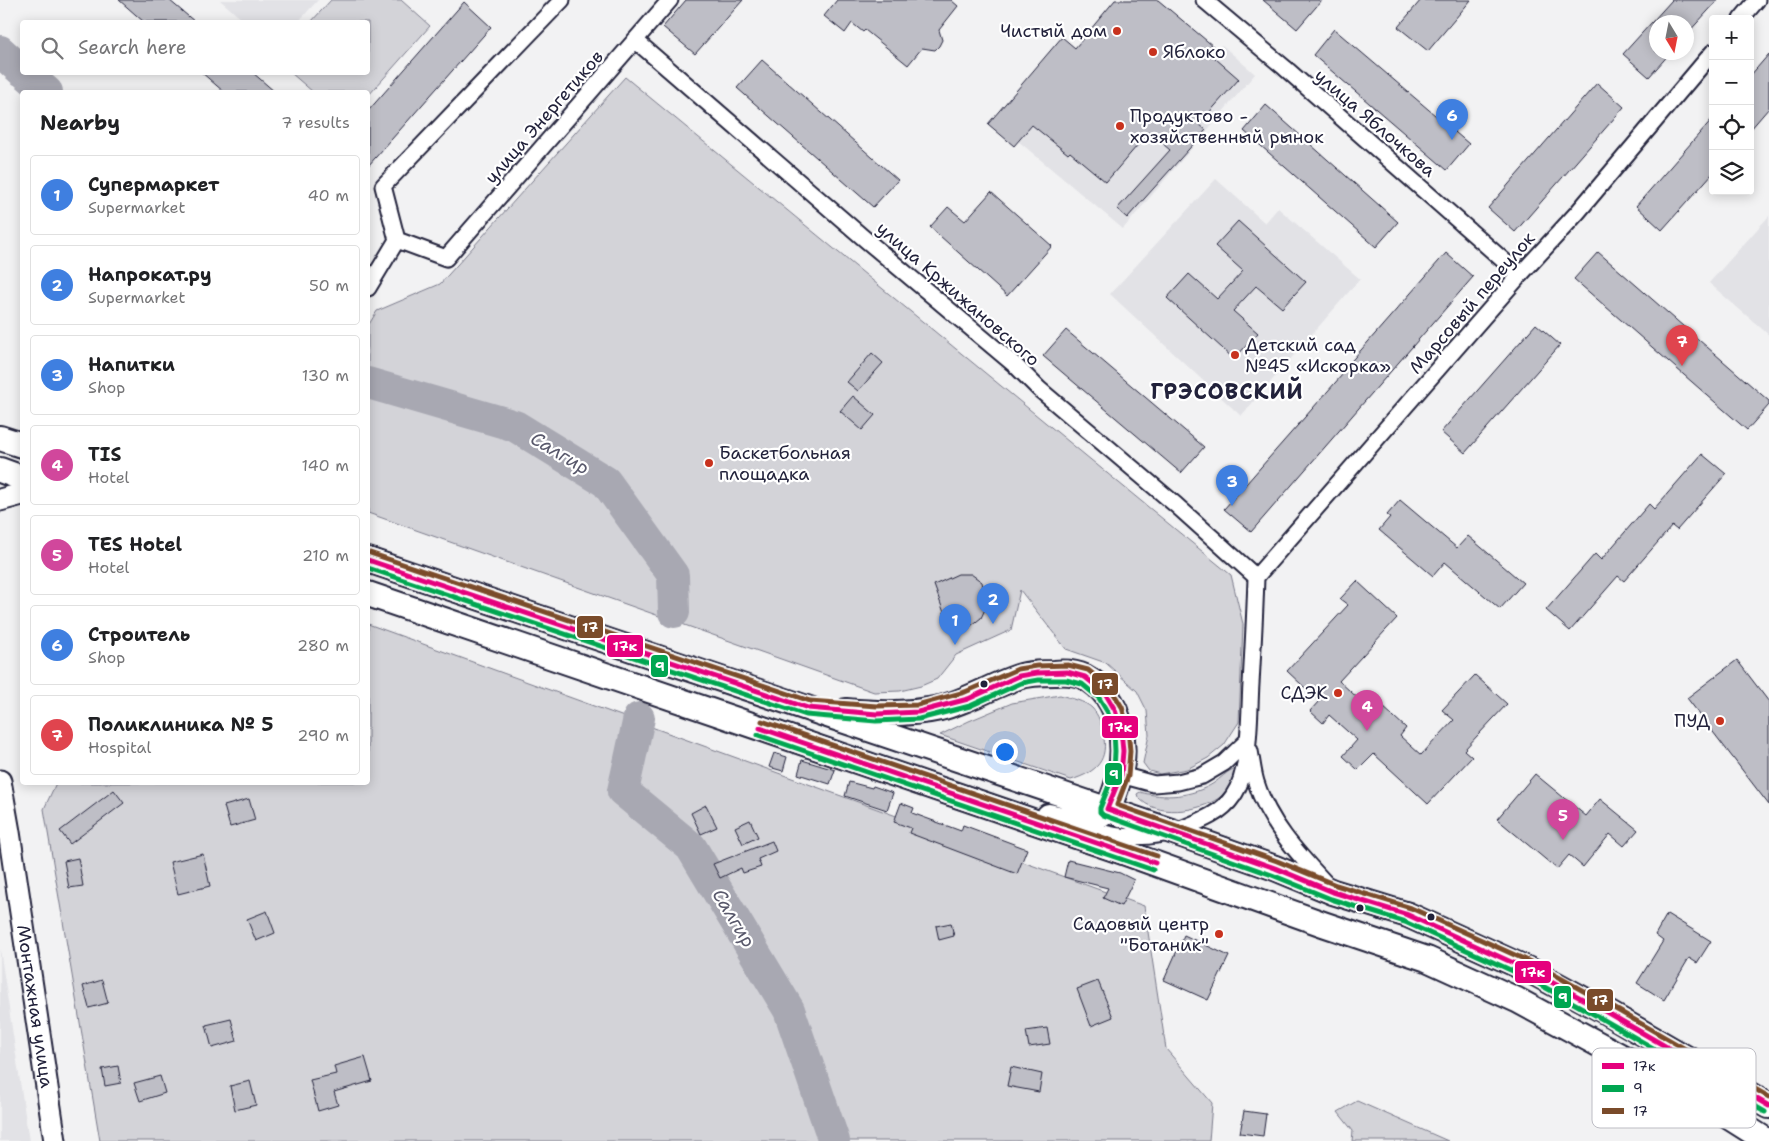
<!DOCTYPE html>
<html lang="en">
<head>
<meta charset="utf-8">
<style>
  :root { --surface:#fff; --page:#f6f6f6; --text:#202124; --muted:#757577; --line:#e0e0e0; --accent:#c8321e }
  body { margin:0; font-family:"Shantell Sans",sans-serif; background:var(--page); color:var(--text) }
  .controls { position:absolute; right:15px; top:15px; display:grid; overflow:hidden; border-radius:5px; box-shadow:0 2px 12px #0003 }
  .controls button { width:45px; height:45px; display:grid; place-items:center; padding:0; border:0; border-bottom:1px solid var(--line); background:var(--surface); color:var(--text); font:25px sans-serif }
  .compass { position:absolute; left:1649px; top:15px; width:45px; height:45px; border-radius:50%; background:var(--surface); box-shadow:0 2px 12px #0003; rotate:170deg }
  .you { position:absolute; left:1004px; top:751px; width:18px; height:18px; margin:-12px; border:4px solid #fff; border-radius:50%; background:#1a73e8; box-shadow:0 0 0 8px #1a73e833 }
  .badge { display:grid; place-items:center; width:32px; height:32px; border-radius:50%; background:var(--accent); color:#fff; font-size:16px; font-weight:700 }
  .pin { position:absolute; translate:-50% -41px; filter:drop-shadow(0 1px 2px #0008) }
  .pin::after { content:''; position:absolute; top:26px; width:18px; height:15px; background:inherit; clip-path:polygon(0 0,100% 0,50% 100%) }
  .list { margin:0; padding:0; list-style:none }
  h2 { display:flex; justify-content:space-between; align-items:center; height:65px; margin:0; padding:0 20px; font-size:21px }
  h2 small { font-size:16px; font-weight:400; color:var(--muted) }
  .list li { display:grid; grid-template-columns:32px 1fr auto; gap:15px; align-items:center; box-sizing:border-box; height:80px; margin:0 10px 10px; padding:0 10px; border:1px solid var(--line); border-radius:5px }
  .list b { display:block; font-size:19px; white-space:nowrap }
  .list p { margin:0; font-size:16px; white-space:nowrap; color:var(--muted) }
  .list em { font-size:16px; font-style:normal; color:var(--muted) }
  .icon { flex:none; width:28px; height:28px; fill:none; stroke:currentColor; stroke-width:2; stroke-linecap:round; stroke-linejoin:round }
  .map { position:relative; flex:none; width:1769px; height:1141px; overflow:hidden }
  .search { position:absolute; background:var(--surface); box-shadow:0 2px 12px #0003; left:20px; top:20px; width:350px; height:55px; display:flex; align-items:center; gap:12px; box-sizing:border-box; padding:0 18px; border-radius:5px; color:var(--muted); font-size:19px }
  .panel { position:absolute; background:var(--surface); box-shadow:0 2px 12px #0003; left:20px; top:90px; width:350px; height:695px; border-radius:5px }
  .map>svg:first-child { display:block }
  .built { fill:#e2e2e6 }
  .green { fill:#d3d3d8; stroke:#7a7a8a }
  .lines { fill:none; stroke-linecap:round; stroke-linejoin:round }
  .river { stroke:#a8a8b2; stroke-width:32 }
  .building { fill:#bebec6; stroke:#22223b }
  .street-casing { stroke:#22223b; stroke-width:19 }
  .secondary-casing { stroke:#22223b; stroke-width:25 }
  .primary-casing { stroke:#22223b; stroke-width:28 }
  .street { stroke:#fff; stroke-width:15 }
  .secondary { stroke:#fff; stroke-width:21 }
  .primary { stroke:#fff; stroke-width:24 }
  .bus-1-casing { stroke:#fff; stroke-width:9 }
  .bus-2-casing { stroke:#fff; stroke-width:9 }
  .bus-3-casing { stroke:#fff; stroke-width:9 }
  .bus-1 { stroke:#e5007d; stroke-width:5 }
  .bus-2 { stroke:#00a651; stroke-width:5 }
  .bus-3 { stroke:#7a4b2a; stroke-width:5 }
  .poi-dot { fill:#c8321e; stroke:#fff; stroke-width:2 }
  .bus-dot { fill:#22223b; stroke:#fff; stroke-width:2 }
  .labels { text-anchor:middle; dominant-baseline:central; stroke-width:4.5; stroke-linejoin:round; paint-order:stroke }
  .poi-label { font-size:18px; fill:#22223b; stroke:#fff; text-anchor:end }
  .street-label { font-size:18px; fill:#22223b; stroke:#fff }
  .water-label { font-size:19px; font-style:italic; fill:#58586b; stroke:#fff }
  .district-label { font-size:22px; font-weight:bold; letter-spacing:1px; fill:#22223b; stroke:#fff }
  .key { fill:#fff; stroke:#bdbdc4; stroke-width:1 }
  .key-label { font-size:14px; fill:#22223b }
  .line-badge { stroke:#fff; stroke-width:2 }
  .badge-label { font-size:14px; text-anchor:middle; font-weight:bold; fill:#fff }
</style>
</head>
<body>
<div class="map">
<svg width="1769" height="1141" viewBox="0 0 1769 1141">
  <rect width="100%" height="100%" fill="#f2f2f3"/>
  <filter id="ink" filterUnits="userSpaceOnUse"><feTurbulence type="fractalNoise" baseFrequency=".02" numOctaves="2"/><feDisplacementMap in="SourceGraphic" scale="10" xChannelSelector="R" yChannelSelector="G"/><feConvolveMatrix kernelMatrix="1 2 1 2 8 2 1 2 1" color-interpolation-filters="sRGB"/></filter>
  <g filter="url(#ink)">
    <!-- built -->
    <path class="built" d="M220 0H318L298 22H245Z
      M1222 45 1255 74 1123 229 1017 140 1069 79 1164 112Z
      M1216 179 1265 223 1278 208 1360 279 1241 416 1110 294Z
      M1769 216V335L1709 283Z
      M0 949 29 1141H0Z"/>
    <!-- green -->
    <path class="green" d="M331 0H401L430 26 368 96V92H313L291 73 368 72V22H311Z
      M625 77 1231 575 1243 624 1239 722 1224 745 1208 758 1187 769 1160 774 1149 771 1143 763 1149 735 1147 711 1137 691 1106 663 1066 649 1020 590 1011 630 956 655 937 679 921 686 900 691 874 692 368 513V326L377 311 440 284Z
      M368 624 1144 906 1166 1049 1212 1103 1209 1141H100L44 809 56 783 368 782Z
      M1060 695C1070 698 1085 701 1092 708 1098 714 1102 725 1103 733 1109 760 1097 772 1071 780L940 735 969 721 1012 703Z
      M1233 769H1236L1237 772C1233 782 1228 791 1219 798 1198 812 1156 818 1138 797L1137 794 1140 792C1164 799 1192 797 1214 783 1220 779 1226 772 1233 769Z
      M1357 1101 1448 1141H1352L1353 1131 1338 1112Z"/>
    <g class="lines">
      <!-- river -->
      <path class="river" d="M0 51 22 71
        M24 72 47 92
        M368 383 515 426 606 482 673 575 674 612
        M639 718 623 791 691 847 789 1010 834 1141"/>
    </g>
    <!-- building -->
    <path class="building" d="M119 0H169L195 22H144Z
      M686 0H743L695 54 663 27Z
      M837 0H951L958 6 939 30 942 40 939 46 935 50 922 48 908 65 865 30 863 32 852 23 845 33 824 16Z
      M1115 0H1158L1213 46 1208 52 1239 79 1199 124 1206 130 1127 218 1117 209 1170 150 1149 132 1106 182 1070 152 1068 154 1032 125 1014 146 988 124 1062 37 1075 48Z
      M1263 0H1322L1297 29Z
      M1421 0H1471L1428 51 1398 27Z
      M1672 0H1718L1686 35V22H1656V52H1671L1649 77 1623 54Z
      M464 2 491 27 368 166V111Z
      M1334 29 1469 144 1447 170 1313 55Z
      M1769 54V108L1750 130V76Z
      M762 60 898 180 873 207 737 88Z
      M201 72H252L275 92H224Z
      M1597 83 1624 107 1515 232 1488 208Z
      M1266 105 1398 222 1376 247 1244 131Z
      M1713 118V173L1662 230 1636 206Z
      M991 192 1052 246 1007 296 930 227 948 207 965 221Z
      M1238 221 1306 282 1282 308 1256 286 1233 311 1258 333 1234 359 1167 298 1189 274 1217 299 1243 271 1215 246Z
      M1598 252 1769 401V405L1747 430 1574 279Z
      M1446 253 1473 277 1251 532 1224 509 1342 375 1340 374Z
      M1536 324 1560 345 1465 453 1441 432Z
      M1066 330 1204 447 1181 473 1043 356Z
      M872 353 883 363 858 391 847 382Z
      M853 396 875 415 862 430 840 411Z
      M1702 454 1726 474 1677 530 1672 526 1624 581 1618 576 1570 631 1546 610 1595 554 1601 560 1649 504 1654 509Z
      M1400 500 1457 548 1468 536 1523 583 1500 609 1445 562 1433 576 1379 530 1390 517 1387 515Z
      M958 574H971L982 582 987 605 981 618 963 632 947 621 934 585Z
      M1357 581 1397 618 1339 681 1373 712 1381 705 1406 728 1400 736 1421 755 1454 720 1442 710 1475 675 1507 704 1464 750 1472 757 1428 804 1374 754 1358 770 1343 756 1357 740 1329 715 1323 723 1310 711 1319 701 1287 671 1348 605 1340 599Z
      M1737 660 1769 702V805L1687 698Z
      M774 753 787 757 783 771 769 767Z
      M802 760 835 770 830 784 798 774Z
      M1535 774 1586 816 1600 799 1638 830 1624 846 1610 834 1583 867 1569 855 1557 869 1497 819Z
      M849 782 872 788 873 786 893 793 887 810 845 796Z
      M114 790 124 803 70 844 60 831Z
      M249 799 255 820 230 827 224 806Z
      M901 803 914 808 912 813 961 831 963 825 1027 849 1017 874 909 833 911 828 894 822Z
      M706 805 717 827 701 834 691 813Z
      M750 820 758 837 743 844 735 827Z
      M772 841 776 851 758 859 761 867 743 873 741 868 720 878 713 864Z
      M203 854 210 886 178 894 170 862Z
      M78 858 83 886 69 888 64 861Z
      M1068 860 1120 873 1134 880 1121 906 1103 898 1108 888 1064 877Z
      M267 911 275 933 256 941 247 919Z
      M1667 914 1711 941 1697 963 1689 958 1664 1000 1637 983 1663 941 1655 935Z
      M951 923 954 936 939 940 936 926Z
      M1184 935 1229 956 1208 1000 1164 980Z
      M102 980 108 1003 89 1008 83 986Z
      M1098 981 1113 1017 1091 1026 1077 989Z
      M231 1019 237 1041 212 1048 206 1025Z
      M1047 1028 1050 1044 1029 1047 1026 1031Z
      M365 1057 372 1081 334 1092 338 1105 318 1111 310 1080 336 1074 334 1066Z
      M118 1066 121 1083 105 1086 102 1069Z
      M1011 1067 1042 1074 1039 1092 1007 1086Z
      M160 1076 165 1093 140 1101 134 1083Z
      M250 1081 256 1105 235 1110 230 1086Z
      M1244 1111 1266 1114 1263 1136 1240 1133Z"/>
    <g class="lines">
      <!-- street casing -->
      <g class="street-casing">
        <path id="street" d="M1204 0 1285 68 1520 275
          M1741 19 1757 0
          M635 40 866 240 1016 366 1039 389 1176 505 1256 577
          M397 240 446 258 670 0
          M397 240 383 186 562 0
          M368 288 397 240
          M1256 577 1520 275 1577 213 1713 52
          M1250 751C1252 761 1253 772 1256 782 1269 824 1299 855 1328 886
          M1121 775 1154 784 1178 782 1202 776 1224 763 1248 740
          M1090 829C1119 839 1153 840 1183 828 1201 821 1222 813 1233 796 1251 771 1249 714 1251 684 1253 648 1255 613 1256 577"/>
      </g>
      <!-- secondary casing -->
      <g class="secondary-casing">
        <g id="secondary">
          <path d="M0 500 22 494"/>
          <path id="s1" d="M0 781 9 832 55 1141"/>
        </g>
      </g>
      <!-- primary casing -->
      <g class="primary-casing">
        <path id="primary" d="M0 438 22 445
          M0 470 22 478
          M368 560 1174 832 1275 868 1333 892 1408 915 1531 971 1601 1009 1769 1106
          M368 594 1123 852 1323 924 1427 959 1517 1000 1707 1103 1767 1141
          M846 711C877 714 909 715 940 708 968 701 991 686 1018 677 1030 673 1043 673 1055 673 1065 672 1076 673 1085 677 1124 698 1129 751 1116 788 1112 800 1109 810 1098 816 1084 824 1064 820 1049 816"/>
      </g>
      <!-- street -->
      <use href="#street" class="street"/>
      <!-- secondary -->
      <use href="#secondary" class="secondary"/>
      <!-- primary -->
      <use href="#primary" class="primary"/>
      <!-- bus-1 casing -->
      <g class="bus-1-casing">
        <path id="bus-1" d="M368 560 808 708 877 714 918 712 968 699 1019 676 1037 673 1067 672 1085 677 1105 693 1115 710 1121 730 1123 751 1121 775 1107 809 1275 868 1333 892 1408 915 1531 971 1601 1009 1769 1106
          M760 728 1155 863"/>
      </g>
      <!-- bus-2 casing -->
      <g class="bus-2-casing">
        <path id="bus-2" d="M368 568 806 715 876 721 919 719 970 706 1021 683 1038 680H1066L1082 684 1099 698 1108 713 1114 731 1115 751 1114 773 1100 808V812L1103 815 1272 875 1331 899 1405 922 1528 978 1597 1016 1765 1112
          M758 735 1153 870"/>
      </g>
      <!-- bus-3 casing -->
      <g class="bus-3-casing">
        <path id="bus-3" d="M370 553 810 701 877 706 917 705 965 692 1018 669 1037 666 1068 665 1088 670 1111 689 1122 707 1128 729 1130 751 1128 776 1117 805 1277 861 1336 885 1411 908 1535 964 1605 1003 1769 1097
          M762 721 1157 856"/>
      </g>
      <!-- bus-1 -->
      <use href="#bus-1" class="bus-1"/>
      <!-- bus-2 -->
      <use href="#bus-2" class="bus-2"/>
      <!-- bus-3 -->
      <use href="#bus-3" class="bus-3"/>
    </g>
  </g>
  <!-- markers -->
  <g class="poi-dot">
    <circle cx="1117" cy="31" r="5"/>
    <circle cx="1153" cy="52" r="5"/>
    <circle cx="1120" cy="126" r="5"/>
    <circle cx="1235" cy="355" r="5"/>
    <circle cx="709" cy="463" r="5"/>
    <circle cx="1338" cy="693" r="5"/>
    <circle cx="1720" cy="721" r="5"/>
    <circle cx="1219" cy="934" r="5"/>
  </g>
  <g class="bus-dot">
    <circle cx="984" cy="684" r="4.5"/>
    <circle cx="1360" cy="908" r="4.5"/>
    <circle cx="1431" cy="917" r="4.5"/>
  </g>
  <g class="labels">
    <!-- poi labels -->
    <g class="poi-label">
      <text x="1107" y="31">Чистый дом</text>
      <text x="1163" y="52" text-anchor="start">Яблоко</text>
      <text x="1130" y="116" text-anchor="start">Продуктово -<tspan x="1130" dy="21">хозяйственный рынок</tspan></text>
      <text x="1245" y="345" text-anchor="start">Детский сад<tspan x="1245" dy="21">№45 «Искорка»</tspan></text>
      <text x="719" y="453" text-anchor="start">Баскетбольная<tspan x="719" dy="21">площадка</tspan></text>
      <text x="1328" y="693">СДЭК</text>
      <text x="1710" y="721">ПУД</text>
      <text x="1209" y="924">Садовый центр<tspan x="1209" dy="21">"Ботаник"</tspan></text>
    </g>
    <!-- street labels -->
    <g class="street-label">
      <text transform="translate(544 117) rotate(-49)">улица Энергетиков</text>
      <text transform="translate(1375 123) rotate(41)">улица Яблочкова</text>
      <text transform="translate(958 294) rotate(41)">улица Кржижановского</text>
      <text transform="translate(1472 303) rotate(-49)">Марсовый переулок</text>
      <text stroke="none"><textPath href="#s1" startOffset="228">Монтажная улица</textPath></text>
    </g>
    <!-- water labels -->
    <g class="water-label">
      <text transform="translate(560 453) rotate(31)">Салгир</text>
      <text transform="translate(734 918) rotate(59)">Салгир</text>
    </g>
    <!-- district labels -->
    <g class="district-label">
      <text x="1227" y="391">ГРЭСОВСКИЙ</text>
    </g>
  </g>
  <!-- legend -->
  <rect x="1592" y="1048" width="164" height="80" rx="8" class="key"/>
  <rect x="1602" y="1063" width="22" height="6" fill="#e5007d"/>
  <rect x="1602" y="1085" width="22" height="7" fill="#00a651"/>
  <rect x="1602" y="1108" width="22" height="6" fill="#7a4b2a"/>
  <g class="key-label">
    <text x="1633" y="1071">17к</text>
    <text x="1633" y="1093">9</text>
    <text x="1633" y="1116">17</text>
  </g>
  <g class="line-badge">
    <rect x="576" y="615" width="28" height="24" rx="5" fill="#7a4b2a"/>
    <rect x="606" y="634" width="38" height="24" rx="5" fill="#e5007d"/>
    <rect x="650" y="654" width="19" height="24" rx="5" fill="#00a651"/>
    <rect x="1091" y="672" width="28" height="24" rx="5" fill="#7a4b2a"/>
    <rect x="1101" y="715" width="38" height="24" rx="5" fill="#e5007d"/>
    <rect x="1104" y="762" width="19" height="24" rx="5" fill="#00a651"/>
    <rect x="1514" y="960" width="38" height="24" rx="5" fill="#e5007d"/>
    <rect x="1553" y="985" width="19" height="24" rx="5" fill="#00a651"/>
    <rect x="1586" y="988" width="28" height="24" rx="5" fill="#7a4b2a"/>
  </g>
  <g class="badge-label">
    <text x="590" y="632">17</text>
    <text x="625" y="651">17к</text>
    <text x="660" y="671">9</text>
    <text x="1105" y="689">17</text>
    <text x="1120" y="732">17к</text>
    <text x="1114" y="779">9</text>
    <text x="1533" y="977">17к</text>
    <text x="1563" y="1002">9</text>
    <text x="1600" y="1005">17</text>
  </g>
</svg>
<div class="controls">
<button>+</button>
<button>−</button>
<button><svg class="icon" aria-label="locate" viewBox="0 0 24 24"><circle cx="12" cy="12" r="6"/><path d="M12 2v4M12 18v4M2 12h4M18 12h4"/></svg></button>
<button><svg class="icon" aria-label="layers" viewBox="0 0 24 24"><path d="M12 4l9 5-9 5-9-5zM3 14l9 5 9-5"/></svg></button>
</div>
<svg class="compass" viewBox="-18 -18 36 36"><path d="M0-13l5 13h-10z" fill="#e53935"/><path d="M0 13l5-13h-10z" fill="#757577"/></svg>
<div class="you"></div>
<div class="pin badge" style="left:955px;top:645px;background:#3f7fe0">1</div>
<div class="pin badge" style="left:993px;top:624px;background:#3f7fe0">2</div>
<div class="pin badge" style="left:1232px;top:506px;background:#3f7fe0">3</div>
<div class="pin badge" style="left:1367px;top:731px;background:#d1479c">4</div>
<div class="pin badge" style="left:1563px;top:840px;background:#d1479c">5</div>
<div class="pin badge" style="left:1452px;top:140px;background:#3f7fe0">6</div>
<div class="pin badge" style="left:1682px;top:366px;background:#e0444e">7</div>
<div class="search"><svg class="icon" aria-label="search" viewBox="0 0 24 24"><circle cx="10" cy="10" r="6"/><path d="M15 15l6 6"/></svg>Search here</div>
<section class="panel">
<h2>Nearby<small>7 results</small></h2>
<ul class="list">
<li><span class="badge" style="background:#3f7fe0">1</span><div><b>Супермаркет</b><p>Supermarket</p></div><em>40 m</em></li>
<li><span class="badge" style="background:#3f7fe0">2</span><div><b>Напрокат.ру</b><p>Supermarket</p></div><em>50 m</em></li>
<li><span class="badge" style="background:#3f7fe0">3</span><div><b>Напитки</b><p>Shop</p></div><em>130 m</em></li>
<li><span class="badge" style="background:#d1479c">4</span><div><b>TIS</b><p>Hotel</p></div><em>140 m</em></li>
<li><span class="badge" style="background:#d1479c">5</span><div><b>TES Hotel</b><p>Hotel</p></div><em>210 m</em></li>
<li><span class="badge" style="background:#3f7fe0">6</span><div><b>Строитель</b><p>Shop</p></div><em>280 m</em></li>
<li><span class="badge" style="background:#e0444e">7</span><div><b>Поликлиника № 5</b><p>Hospital</p></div><em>290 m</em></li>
</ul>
</section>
</div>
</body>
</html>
